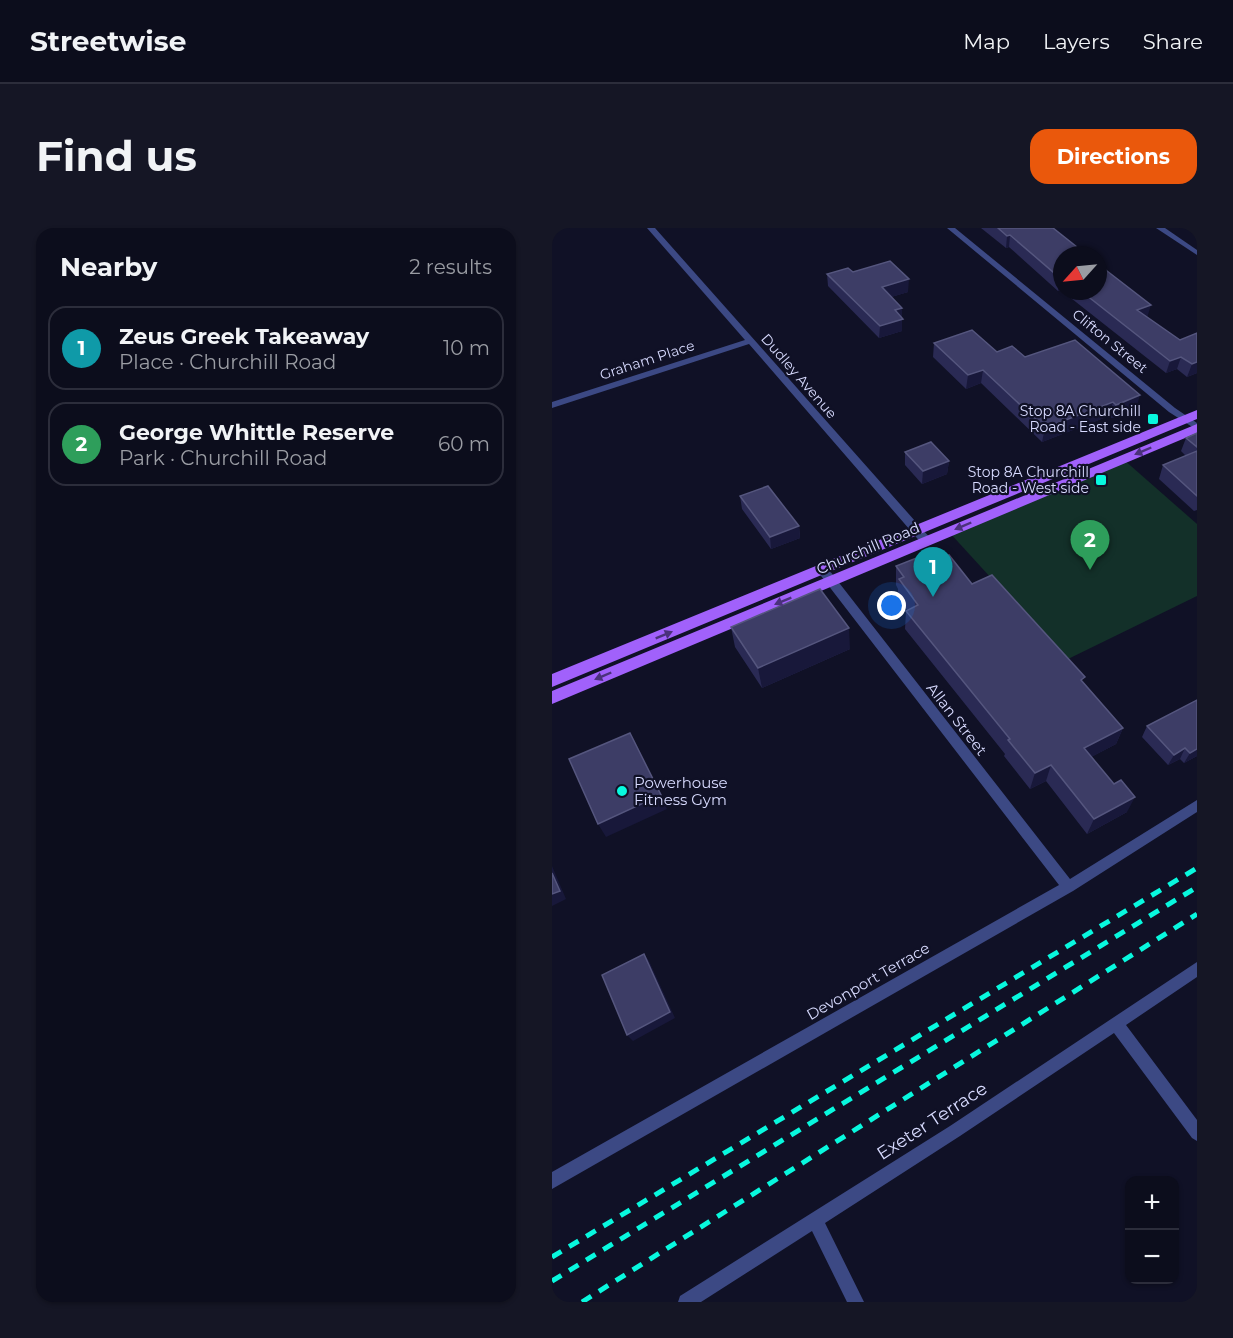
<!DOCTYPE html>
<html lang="en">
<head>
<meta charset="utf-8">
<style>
  :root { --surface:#0c0d1c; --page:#151625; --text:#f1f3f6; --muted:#9a9ca3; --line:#2c2d3b; --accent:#ea580c }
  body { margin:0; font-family:Montserrat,sans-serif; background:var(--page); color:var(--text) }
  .controls { position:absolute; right:18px; bottom:18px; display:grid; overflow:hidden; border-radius:12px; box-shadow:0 2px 4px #0004 }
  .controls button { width:54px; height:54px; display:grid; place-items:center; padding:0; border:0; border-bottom:2px solid var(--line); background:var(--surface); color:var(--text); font:30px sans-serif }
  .compass { position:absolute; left:501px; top:18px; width:54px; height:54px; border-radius:50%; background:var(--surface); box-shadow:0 2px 4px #0004; rotate:243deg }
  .you { position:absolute; left:340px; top:378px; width:21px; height:21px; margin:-15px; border:4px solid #fff; border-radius:50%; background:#1a73e8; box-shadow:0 0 0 9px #1a73e833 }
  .badge { display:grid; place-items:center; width:39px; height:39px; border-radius:50%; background:var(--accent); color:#fff; font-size:20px; font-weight:700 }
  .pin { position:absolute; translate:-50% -50px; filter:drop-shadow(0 2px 3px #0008) }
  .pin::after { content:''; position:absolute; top:32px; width:21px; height:18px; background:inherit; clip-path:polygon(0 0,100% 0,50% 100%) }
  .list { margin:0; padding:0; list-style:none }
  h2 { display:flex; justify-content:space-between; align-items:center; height:78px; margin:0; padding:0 24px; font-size:26px }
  h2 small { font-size:20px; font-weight:400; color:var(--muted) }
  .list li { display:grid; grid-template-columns:39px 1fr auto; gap:18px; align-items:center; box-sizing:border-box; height:84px; margin:0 12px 12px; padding:0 12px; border:2px solid var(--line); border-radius:18px }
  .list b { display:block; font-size:22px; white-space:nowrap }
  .list p { margin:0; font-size:20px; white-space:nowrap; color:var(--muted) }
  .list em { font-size:20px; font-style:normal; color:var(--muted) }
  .map { position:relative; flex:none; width:645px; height:1074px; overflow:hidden; border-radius:18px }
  header { display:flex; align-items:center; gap:36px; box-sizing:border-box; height:84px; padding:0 30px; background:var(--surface); border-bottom:2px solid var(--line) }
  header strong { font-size:28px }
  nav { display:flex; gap:33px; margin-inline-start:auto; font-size:21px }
  .intro { display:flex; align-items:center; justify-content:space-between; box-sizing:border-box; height:144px; padding:0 36px }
  h1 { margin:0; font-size:42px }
  .button { padding:15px 27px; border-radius:18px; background:var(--accent); color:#fff; font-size:21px; font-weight:700 }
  main { display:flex; gap:36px; padding:0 36px }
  aside { flex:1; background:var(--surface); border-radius:18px; box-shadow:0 2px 4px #0004 }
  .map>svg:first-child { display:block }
  .green { fill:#133029 }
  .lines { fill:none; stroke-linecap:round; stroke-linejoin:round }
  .minor { fill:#3c4984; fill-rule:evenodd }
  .primary { fill:#a161fb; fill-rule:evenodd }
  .rail { stroke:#08f8de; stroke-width:5; stroke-dasharray:11 9; stroke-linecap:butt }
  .wall { fill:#2a2a54 }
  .shaded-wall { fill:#18183a }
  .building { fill:#3d3d66; stroke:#55567e; stroke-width:1.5 }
  .oneway { fill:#4a317b }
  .poi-dot { fill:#08f8de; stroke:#101126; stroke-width:2 }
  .labels { text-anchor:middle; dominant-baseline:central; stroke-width:4.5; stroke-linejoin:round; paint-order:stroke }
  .far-street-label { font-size:14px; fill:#d7dafe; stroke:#101126 }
  .far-poi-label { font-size:14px; fill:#d7dafe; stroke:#101126; text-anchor:end }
  .street-label { font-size:15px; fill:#d7dafe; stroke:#101126 }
  .poi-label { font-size:15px; fill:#d7dafe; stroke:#101126; text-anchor:start }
  .near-street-label { font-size:18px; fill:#d7dafe; stroke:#101126 }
</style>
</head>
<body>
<header>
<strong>Streetwise</strong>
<nav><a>Map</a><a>Layers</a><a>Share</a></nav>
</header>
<div class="intro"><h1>Find us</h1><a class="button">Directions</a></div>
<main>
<aside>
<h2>Nearby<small>2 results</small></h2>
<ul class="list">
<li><span class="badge" style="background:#0f9aa8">1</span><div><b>Zeus Greek Takeaway</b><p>Place · Churchill Road</p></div><em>10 m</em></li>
<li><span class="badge" style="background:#2e9e5b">2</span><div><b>George Whittle Reserve</b><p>Park · Churchill Road</p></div><em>60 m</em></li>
</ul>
</aside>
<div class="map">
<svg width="645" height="1074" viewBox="0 0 645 1074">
  <rect width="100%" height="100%" fill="#101126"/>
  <!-- green -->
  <path class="green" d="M571 231 645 296V368L514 432 397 304Z"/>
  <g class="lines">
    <!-- minor -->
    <path class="minor" d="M95 0H103L379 311V317H371L197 116 0 180V174L193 112Z
      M395 0H403L623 180 645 195V202L617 184Z
      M604 0H613L645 22V27Z
      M270 337 274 338 518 651 645 572V584L521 663 0 961V944L507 657 266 344 265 341Z
      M645 734V749L574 797 645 892V913L640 910 562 805 408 908 273 995 312 1074H295L260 1003 149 1074H126L128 1068 398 898Z"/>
    <!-- primary -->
    <path class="primary" d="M645 182V191L0 459V446Z
      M645 196V205L0 476V463Z"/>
    <!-- rail -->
    <path class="rail" d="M0 1029 645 640
      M0 1053 645 659
      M30 1074 645 686"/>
  </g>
  <!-- wall -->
  <path class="wall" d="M429 0H501L510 27V63L509 62 506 63 457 19 454 20Z
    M301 44 356 64 339 69 350 80V103L327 110 276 58 275 46Z
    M510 63H546L595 90 628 112 645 145 635 149 625 141 614 145Z
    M382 115 473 129 584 181 560 190 557 188 490 214 429 155 414 161 381 129Z
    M645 205V282L642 283 607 251 611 237 634 228 629 223 634 210Z
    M353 224 397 233 395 246 370 256 353 237Z
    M188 268 247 298 248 310 219 321 190 281Z
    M381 333 420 356 532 455 571 500 564 516 539 529 575 584 535 606 494 553 478 561 452 528 453 526 353 401 354 383 355 382 346 370V361L344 357V338Z
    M179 399 298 421 210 460 183 419Z
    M645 472V528L632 535 628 531 616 537 590 509 595 498Z"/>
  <!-- shaded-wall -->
  <path class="shaded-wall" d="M458 7 457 19 454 20 455 8Z
    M510 49 509 62 506 63 508 50Z
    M357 51 356 64 330 72V59Z
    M599 77 595 90 585 82Z
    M350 80V103L327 110 328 98 343 82Z
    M629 129 625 141 614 145 618 133Z
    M645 134V145L635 149 640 136Z
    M431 142 429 155 414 161 416 147Z
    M588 167 584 181 560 190 564 177Z
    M561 174 557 188 490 214 493 200Z
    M397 233 395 246 370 256 371 243Z
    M247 298 248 310 219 321 218 309Z
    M297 400 298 421 210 460 206 440Z
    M571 500 564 516 526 536 532 520Z
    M633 520 628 531 616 537 622 527Z
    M645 521V528L632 535 638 525Z
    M499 537 494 553 478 561 483 545Z
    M109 567 115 581 54 609 46 596Z
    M583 569 575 584 535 606 542 591Z
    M0 638 14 671 0 678Z
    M92 726 97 733 123 790 81 813 75 807Z"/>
  <!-- building -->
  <path class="building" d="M446 0H501L535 27H510V49L508 50 458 7 455 8Z
    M338 33 357 51 330 59 350 80 343 82 351 91 328 98 275 46 296 40 301 44Z
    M546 36 599 77 585 82 628 112 645 105V134L640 136 629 129 618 133 529 63H546Z
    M420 102 445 124 460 118 473 129 523 112 588 167 564 177 561 174 493 200 431 142 416 147 382 115Z
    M645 205V219L634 210Z
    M379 214 397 233 371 243 353 224Z
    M645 223V268L611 237Z
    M216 258 247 298 218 309 188 268Z
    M375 326 381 333 397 327 420 356 440 347 533 449 529 452 571 500 532 520 562 556 569 552 583 569 542 591 499 537 483 545 456 512 458 511 354 383 366 377 347 351 352 349 344 338Z
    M268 361 297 400 206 440 179 399Z
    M645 472V521L638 525 633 520 622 527 595 498Z
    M78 505 109 567 46 596 17 531Z
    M0 645 8 663 0 666Z
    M92 726 118 784 75 807 50 747Z"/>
  <!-- one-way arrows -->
  <defs><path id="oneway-solid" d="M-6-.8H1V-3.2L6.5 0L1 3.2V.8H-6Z" transform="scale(1.5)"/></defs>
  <g class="oneway">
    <use href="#oneway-solid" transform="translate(591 223) rotate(157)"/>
    <use href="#oneway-solid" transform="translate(411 298) rotate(157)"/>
    <use href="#oneway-solid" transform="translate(231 373) rotate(158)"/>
    <use href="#oneway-solid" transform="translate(112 407) rotate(-22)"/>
    <use href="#oneway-solid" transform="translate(51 448) rotate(157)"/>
  </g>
  <!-- markers -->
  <g class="poi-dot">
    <rect x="595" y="185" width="12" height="12" rx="3"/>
    <rect x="543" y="246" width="12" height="12" rx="3"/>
    <circle cx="70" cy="563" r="6"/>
  </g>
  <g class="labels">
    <!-- far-street labels -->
    <g class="far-street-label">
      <text transform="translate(558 113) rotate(39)">Clifton Street</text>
      <text transform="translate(95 132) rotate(-18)">Graham Place</text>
      <text transform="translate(247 148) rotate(49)">Dudley Avenue</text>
    </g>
    <!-- far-poi labels -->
    <g class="far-poi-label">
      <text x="589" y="183">Stop 8A Churchill<tspan x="589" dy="16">Road - East side</tspan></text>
      <text x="537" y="244">Stop 8A Churchill<tspan x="537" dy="16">Road - West side</tspan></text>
    </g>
    <!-- street labels -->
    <g class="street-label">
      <text transform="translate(316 320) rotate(-23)">Churchill Road</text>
      <text transform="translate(405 491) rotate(52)">Allan Street</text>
      <text transform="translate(316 753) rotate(-30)">Devonport Terrace</text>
    </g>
    <!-- poi labels -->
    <g class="poi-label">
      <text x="82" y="554">Powerhouse<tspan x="82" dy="17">Fitness Gym</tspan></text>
    </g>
    <!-- near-street labels -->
    <g class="near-street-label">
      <text transform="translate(380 893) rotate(-33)">Exeter Terrace</text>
    </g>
  </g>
</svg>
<div class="controls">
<button>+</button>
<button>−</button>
</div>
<svg class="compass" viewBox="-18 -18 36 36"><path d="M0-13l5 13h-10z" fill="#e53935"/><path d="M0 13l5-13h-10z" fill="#9a9ca3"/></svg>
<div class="you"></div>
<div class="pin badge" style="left:381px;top:369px;background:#0f9aa8">1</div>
<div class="pin badge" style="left:538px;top:342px;background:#2e9e5b">2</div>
</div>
</main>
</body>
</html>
